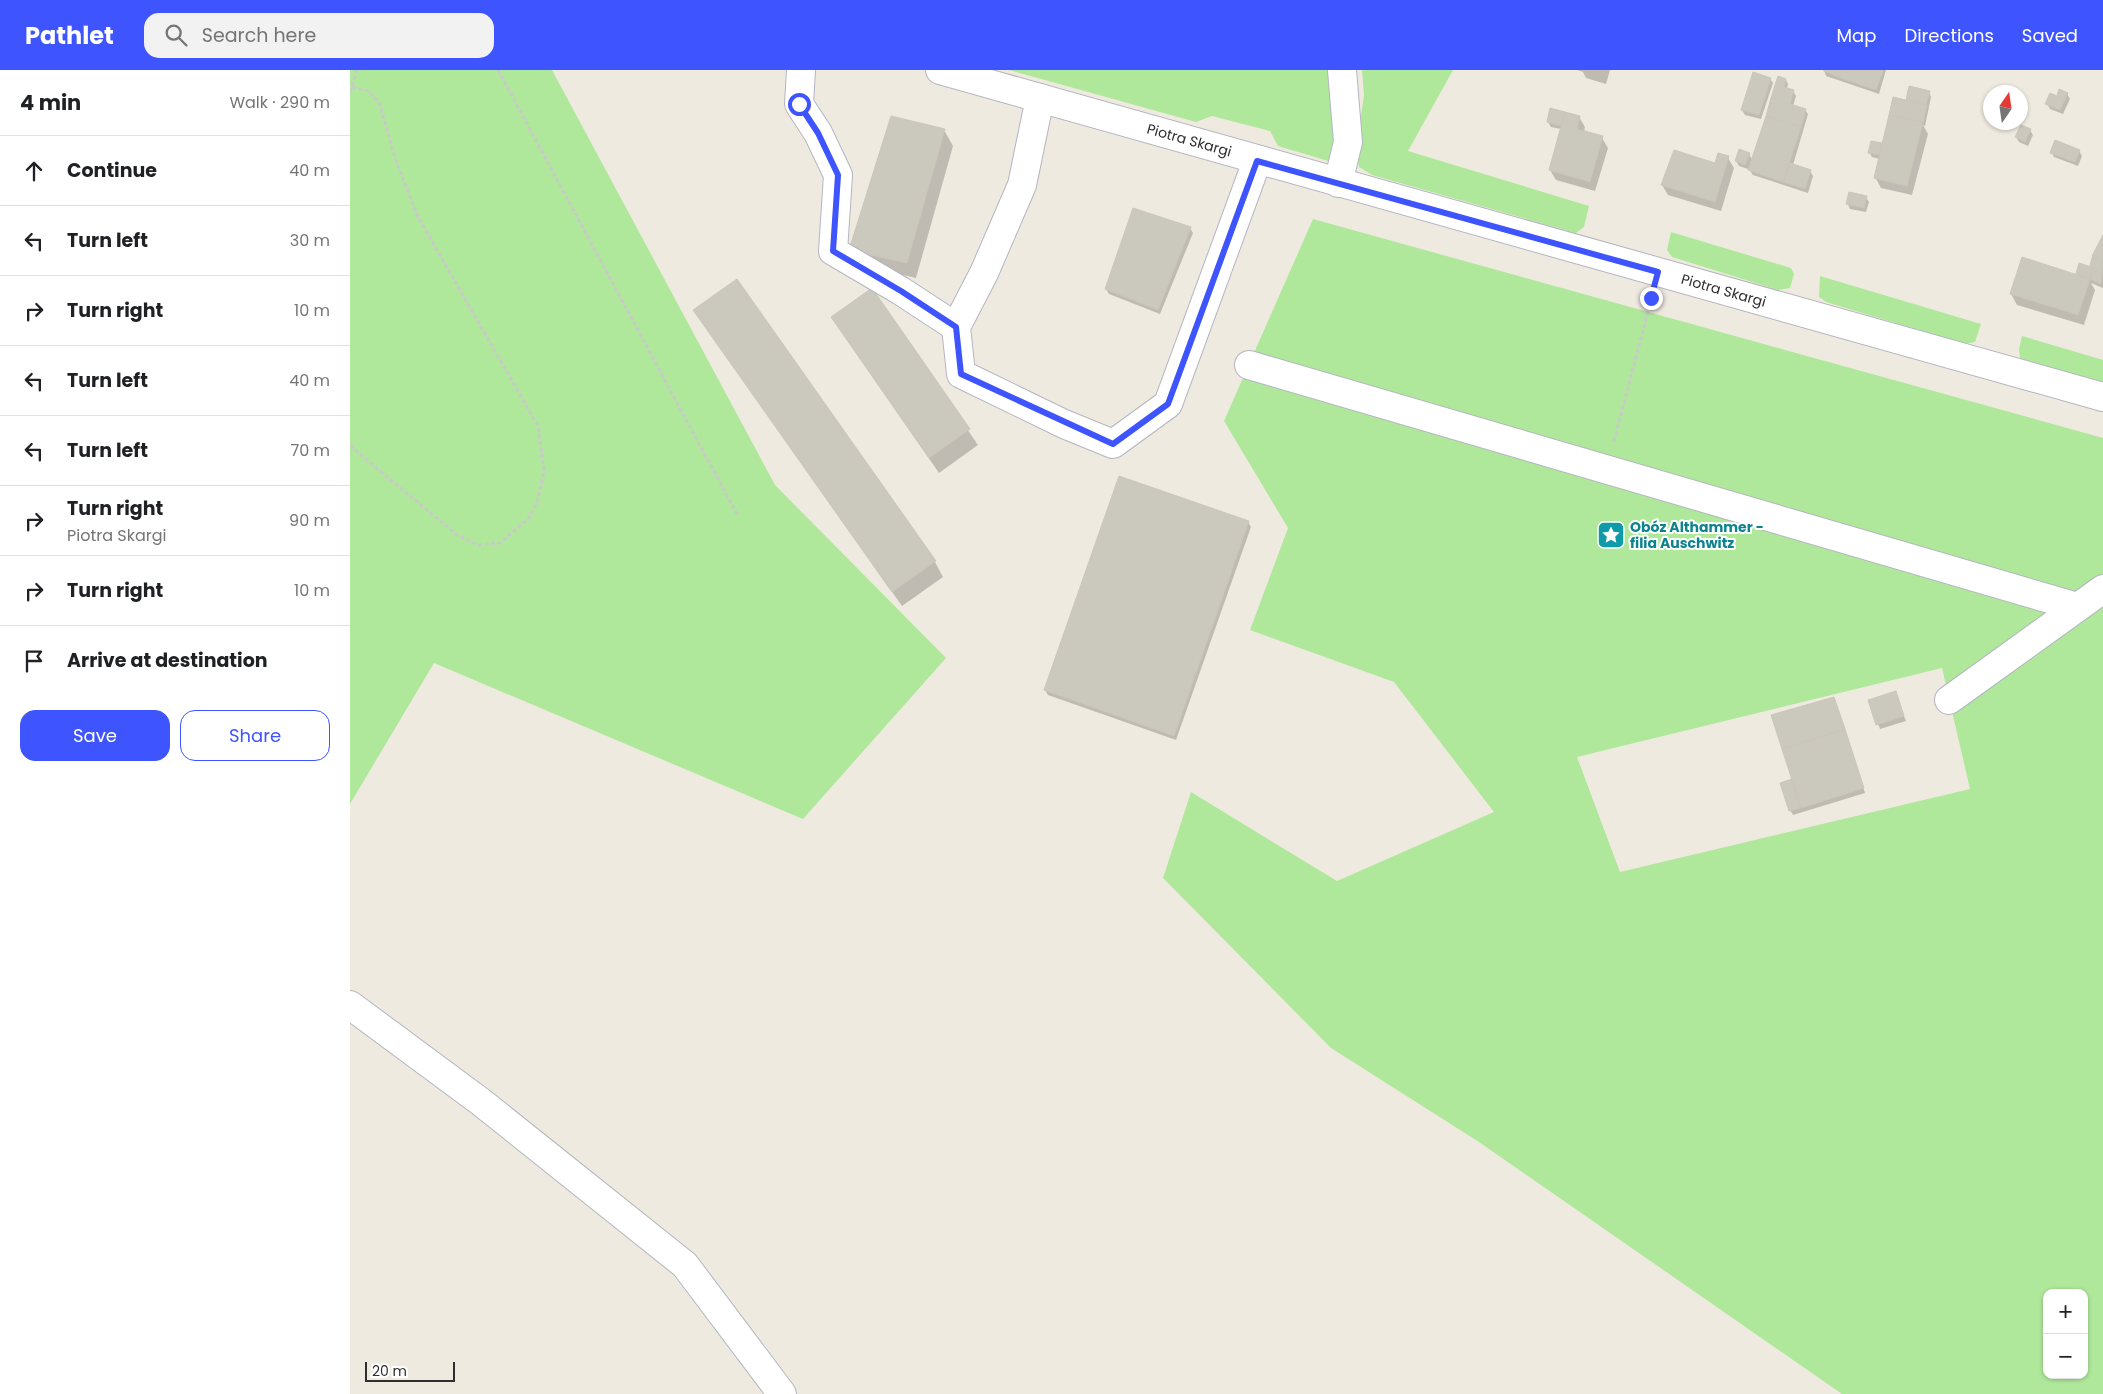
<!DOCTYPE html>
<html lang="en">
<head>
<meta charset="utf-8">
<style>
  :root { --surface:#fff; --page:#f2f2f2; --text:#202124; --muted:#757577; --line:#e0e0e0; --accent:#3d54ff }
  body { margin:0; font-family:Poppins,sans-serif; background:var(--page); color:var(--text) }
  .controls { position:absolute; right:15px; bottom:15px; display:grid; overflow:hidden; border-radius:10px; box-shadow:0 1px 4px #0004 }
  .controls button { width:45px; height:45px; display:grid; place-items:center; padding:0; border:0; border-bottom:1px solid var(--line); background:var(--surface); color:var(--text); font:25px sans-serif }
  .compass { position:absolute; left:1633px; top:15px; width:45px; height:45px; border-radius:50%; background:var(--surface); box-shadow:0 1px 4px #0004; rotate:13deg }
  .scale { position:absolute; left:15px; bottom:12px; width:90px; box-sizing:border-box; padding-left:5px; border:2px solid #2e2e2e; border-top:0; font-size:14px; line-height:18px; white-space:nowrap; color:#2e2e2e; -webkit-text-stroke:4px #fff; paint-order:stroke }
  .stop { position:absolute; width:15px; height:15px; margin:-11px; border:4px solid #3d54ff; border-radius:50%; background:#fff }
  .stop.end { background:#3d54ff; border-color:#fff; box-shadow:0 1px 5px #0008 }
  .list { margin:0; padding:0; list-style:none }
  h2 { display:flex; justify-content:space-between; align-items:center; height:65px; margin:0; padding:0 20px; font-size:21px }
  h2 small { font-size:16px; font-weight:400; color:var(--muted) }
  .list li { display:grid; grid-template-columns:32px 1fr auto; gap:15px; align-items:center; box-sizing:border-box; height:70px; padding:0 20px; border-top:1px solid var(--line) }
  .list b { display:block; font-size:19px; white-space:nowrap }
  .list p { margin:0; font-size:16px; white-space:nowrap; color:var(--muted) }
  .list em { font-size:16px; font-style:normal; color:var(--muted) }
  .actions { display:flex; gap:10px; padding:15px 20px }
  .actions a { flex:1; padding:11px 0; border:1px solid var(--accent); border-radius:15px; text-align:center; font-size:18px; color:var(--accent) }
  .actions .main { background:var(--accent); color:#fff }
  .icon { flex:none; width:28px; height:28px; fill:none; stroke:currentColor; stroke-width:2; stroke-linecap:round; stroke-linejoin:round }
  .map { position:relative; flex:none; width:1753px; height:1324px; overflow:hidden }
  header { display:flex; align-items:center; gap:30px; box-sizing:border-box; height:70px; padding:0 25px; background:var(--accent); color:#fff }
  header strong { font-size:24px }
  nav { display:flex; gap:28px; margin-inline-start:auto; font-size:18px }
  .search { width:350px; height:45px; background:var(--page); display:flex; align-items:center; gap:12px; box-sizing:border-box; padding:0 18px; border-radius:15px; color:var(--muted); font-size:19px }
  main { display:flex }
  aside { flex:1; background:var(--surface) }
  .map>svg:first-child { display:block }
  .green { fill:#afe89a; fill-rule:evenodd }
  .shadow { fill:#0003 }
  .building { fill:#cbc8be; stroke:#cbc6b9 }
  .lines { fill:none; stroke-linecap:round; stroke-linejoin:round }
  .minor-casing { stroke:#b4b5c1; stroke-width:30 }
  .path { stroke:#c9c9c9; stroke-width:3; stroke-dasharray:4 2.5; stroke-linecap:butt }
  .minor { stroke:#fff; stroke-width:28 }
  .route { stroke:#3d54ff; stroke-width:6 }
  .labels { text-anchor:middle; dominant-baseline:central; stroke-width:4; stroke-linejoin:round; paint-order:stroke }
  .street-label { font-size:14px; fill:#2e2e2e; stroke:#fff }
  .culture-label { font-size:14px; font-weight:bold; fill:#0d838f; stroke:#fff; text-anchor:start }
</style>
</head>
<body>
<header>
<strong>Pathlet</strong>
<div class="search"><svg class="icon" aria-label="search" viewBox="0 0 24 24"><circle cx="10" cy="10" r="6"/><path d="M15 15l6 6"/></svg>Search here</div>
<nav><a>Map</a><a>Directions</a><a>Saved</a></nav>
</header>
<main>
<aside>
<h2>4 min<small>Walk · 290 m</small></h2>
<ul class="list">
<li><svg class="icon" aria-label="ahead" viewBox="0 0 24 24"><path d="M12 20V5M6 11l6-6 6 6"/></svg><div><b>Continue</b></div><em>40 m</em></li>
<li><svg class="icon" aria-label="left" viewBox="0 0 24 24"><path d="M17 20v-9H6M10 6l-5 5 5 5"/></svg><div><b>Turn left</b></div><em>30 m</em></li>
<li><svg class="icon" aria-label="right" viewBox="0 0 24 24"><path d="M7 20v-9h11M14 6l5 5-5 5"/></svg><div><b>Turn right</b></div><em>10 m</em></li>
<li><svg class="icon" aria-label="left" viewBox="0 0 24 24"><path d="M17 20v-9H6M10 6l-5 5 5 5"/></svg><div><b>Turn left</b></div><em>40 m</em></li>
<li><svg class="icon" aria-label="left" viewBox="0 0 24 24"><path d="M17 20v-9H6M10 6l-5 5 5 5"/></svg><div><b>Turn left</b></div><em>70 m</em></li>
<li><svg class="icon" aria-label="right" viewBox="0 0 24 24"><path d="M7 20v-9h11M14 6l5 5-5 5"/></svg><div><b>Turn right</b><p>Piotra Skargi</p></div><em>90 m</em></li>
<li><svg class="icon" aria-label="right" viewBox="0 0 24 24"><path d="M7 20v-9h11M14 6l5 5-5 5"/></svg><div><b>Turn right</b></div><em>10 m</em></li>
<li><svg class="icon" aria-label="arrive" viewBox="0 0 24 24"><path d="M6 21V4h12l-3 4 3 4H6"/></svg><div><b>Arrive at destination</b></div></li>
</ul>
<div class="actions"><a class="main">Save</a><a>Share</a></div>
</aside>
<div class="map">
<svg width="1753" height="1324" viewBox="0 0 1753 1324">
  <rect width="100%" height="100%" fill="#efeae0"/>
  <!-- green -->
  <path class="green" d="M0 0H202L425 415 596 588 453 749 84 593 0 734Z
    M659 0H979L986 84 978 91 928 76 920 61 862 46 846 52Z
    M1012 0H1103L1058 81 1239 136 1234 157 1226 163 1022 105 1009 97 1006 82 1014 25Z
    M963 149 1753 368V1324H1492L1129 1072 981 978 813 808 841 722 987 811 1144 742 1044 612 900 560 938 458 874 351ZM1592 598 1620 719 1270 802 1227 687ZM1697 1223H1734V1305H1697Z
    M1321 162 1441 198 1444 204 1440 218 1428 220 1322 187 1317 180Z
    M1470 206 1631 254 1625 272 1615 274 1476 232 1469 227Z
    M1672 266 1753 290V314L1670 288 1669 279Z"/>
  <!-- shadow -->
  <path class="shadow" d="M1227 0H1260L1256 14 1236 8 1233 2Z
    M1474 0H1536L1529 24 1476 6Z
    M1420 9 1423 13 1411 49 1395 45 1392 40Z
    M1436 10 1438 14 1437 19 1443 21 1446 26 1443 36 1455 40 1458 44 1443 95 1460 101 1463 106 1458 123 1403 105 1398 98V99L1389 96 1386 91 1399 84 1403 91Z
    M1560 17 1579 22 1581 27 1575 56 1573 55 1578 64 1562 125 1531 118 1525 107 1530 89 1522 87 1519 82 1531 74 1533 77 1556 31Z
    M1717 24 1720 29 1713 44 1700 39 1697 34Z
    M1201 39 1229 47 1235 57 1234 63 1252 68 1258 78 1245 121 1206 110 1200 100 1211 59 1201 57 1198 52Z
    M1672 56 1680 60 1683 65 1678 76 1669 72 1666 67Z
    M594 60 603 76 566 208 509 195 500 180Z
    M1729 81 1732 86 1728 96 1704 87 1702 83Z
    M1378 88 1384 98 1371 141 1318 125 1312 115Z
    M1516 127 1519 132 1516 142 1500 139 1498 134Z
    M840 158 843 163 810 244 759 224 756 219Z
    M1753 168V218L1741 213 1745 220 1734 255 1667 235 1661 224 1729 207 1727 204 1741 198 1744 184Z
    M522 220 628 375 589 403 492 262Z
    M345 241 585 492 593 507 552 536Z
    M898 452 901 457 826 670 698 625 695 620Z
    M1545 623 1556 651 1530 659 1520 631Z
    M1484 628 1515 723 1443 745 1440 740 1444 710Z"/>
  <!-- building -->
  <path class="building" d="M1473 0H1491L1488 7Z
    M1491 0H1533L1526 20 1488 7Z
    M1403 2 1421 8 1409 45 1391 40Z
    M1428 6 1436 9 1434 17 1444 20 1440 34 1421 28Z
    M1559 16 1580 21 1576 35 1556 30Z
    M1709 19 1718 23 1710 40 1695 34 1700 23 1707 26Z
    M1543 27 1577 35 1573 52 1539 45Z
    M1421 28 1456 39 1451 57 1416 46Z
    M1200 38 1215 42 1211 56 1197 52Z
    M1215 42 1230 46 1227 59 1253 66 1240 112 1199 100Z
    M1539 45 1573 52 1557 116 1524 108Z
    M541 46 595 59 557 193 499 180Z
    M1416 46 1451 57 1433 112 1398 100Z
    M1671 55 1681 59 1675 72 1665 67Z
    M1705 70 1730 80 1725 92 1700 83Z
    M1521 71 1532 73 1529 85 1518 83Z
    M1389 79 1400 83 1395 95 1385 91Z
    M1324 80 1365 93 1368 83 1379 86 1365 132 1311 115Z
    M1440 93 1461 100 1455 119 1433 112Z
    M1499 122 1517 126 1514 138 1496 134Z
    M783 138 841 157 808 240 755 219Z
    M1753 165V190L1743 184Z
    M1743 184 1753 190 1751 214 1740 209 1744 198 1740 196Z
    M1672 187 1740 209 1728 245 1660 224Z
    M1729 193 1744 198 1740 209 1726 204Z
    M387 209 586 491 542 522 343 240Z
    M522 218 620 359 579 388 481 247Z
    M769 406 899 451 824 666 694 620Z
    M1546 621 1554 646 1526 655 1518 630Z
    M1484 627 1495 659 1432 679 1421 645Z
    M1495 659 1514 718 1451 738 1432 679Z
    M1442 709 1451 738 1439 741 1430 713Z"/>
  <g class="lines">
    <!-- minor casing -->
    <g class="minor-casing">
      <g id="minor">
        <path d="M451 0 449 34 468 63 488 105 483 181 551 221 606 257"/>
        <path id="s1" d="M590 0 1753 327"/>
        <path d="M690 28 672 115 634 203 606 257 611 304 714 354 763 374 818 334 907 91"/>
        <path d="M988 113 998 72 992 0"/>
        <path d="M899 295 1727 537"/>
        <path d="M1599 630 1753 519"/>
        <path d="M0 935 131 1032 335 1195 432 1324"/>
      </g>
    </g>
    <!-- path -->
    <path class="path" d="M148 0 388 446
      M0 22 7 0
      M1264 371 1301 230
      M0 376 107 465 128 475 150 473 179 448 187 433 194 401 188 356 68 147 45 88 29 32 19 21 1 17"/>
    <!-- minor -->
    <use href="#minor" class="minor"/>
  </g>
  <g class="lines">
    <!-- route -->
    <path class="route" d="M449 34 468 63 488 105 483 181 551 221 606 257 611 304 763 374 818 334 907 91 1308 202 1301 228"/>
  </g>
  <!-- icons -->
  <defs>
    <g id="sight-square" transform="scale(1.4375)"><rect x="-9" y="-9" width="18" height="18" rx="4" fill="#0f9aa8" stroke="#fff"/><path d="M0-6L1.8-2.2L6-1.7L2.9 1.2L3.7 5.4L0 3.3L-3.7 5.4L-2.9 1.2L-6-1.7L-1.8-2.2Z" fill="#fff"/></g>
  </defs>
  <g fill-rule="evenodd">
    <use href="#sight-square" x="1261" y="465"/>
  </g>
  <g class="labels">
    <!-- street labels -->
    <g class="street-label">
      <text stroke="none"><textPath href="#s1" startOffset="259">Piotra Skargi</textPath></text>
      <text stroke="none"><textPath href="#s1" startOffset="814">Piotra Skargi</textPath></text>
    </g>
    <!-- culture labels -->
    <g class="culture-label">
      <text x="1280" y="457">Obóz Althammer -<tspan x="1280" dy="16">filia Auschwitz</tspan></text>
    </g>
  </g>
</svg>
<div class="controls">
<button>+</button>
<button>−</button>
</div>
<svg class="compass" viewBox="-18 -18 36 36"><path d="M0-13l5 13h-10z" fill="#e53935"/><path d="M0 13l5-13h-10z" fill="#757577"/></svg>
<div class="scale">20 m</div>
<div class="stop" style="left:449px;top:34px"></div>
<div class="stop end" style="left:1301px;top:228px"></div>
</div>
</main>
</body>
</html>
